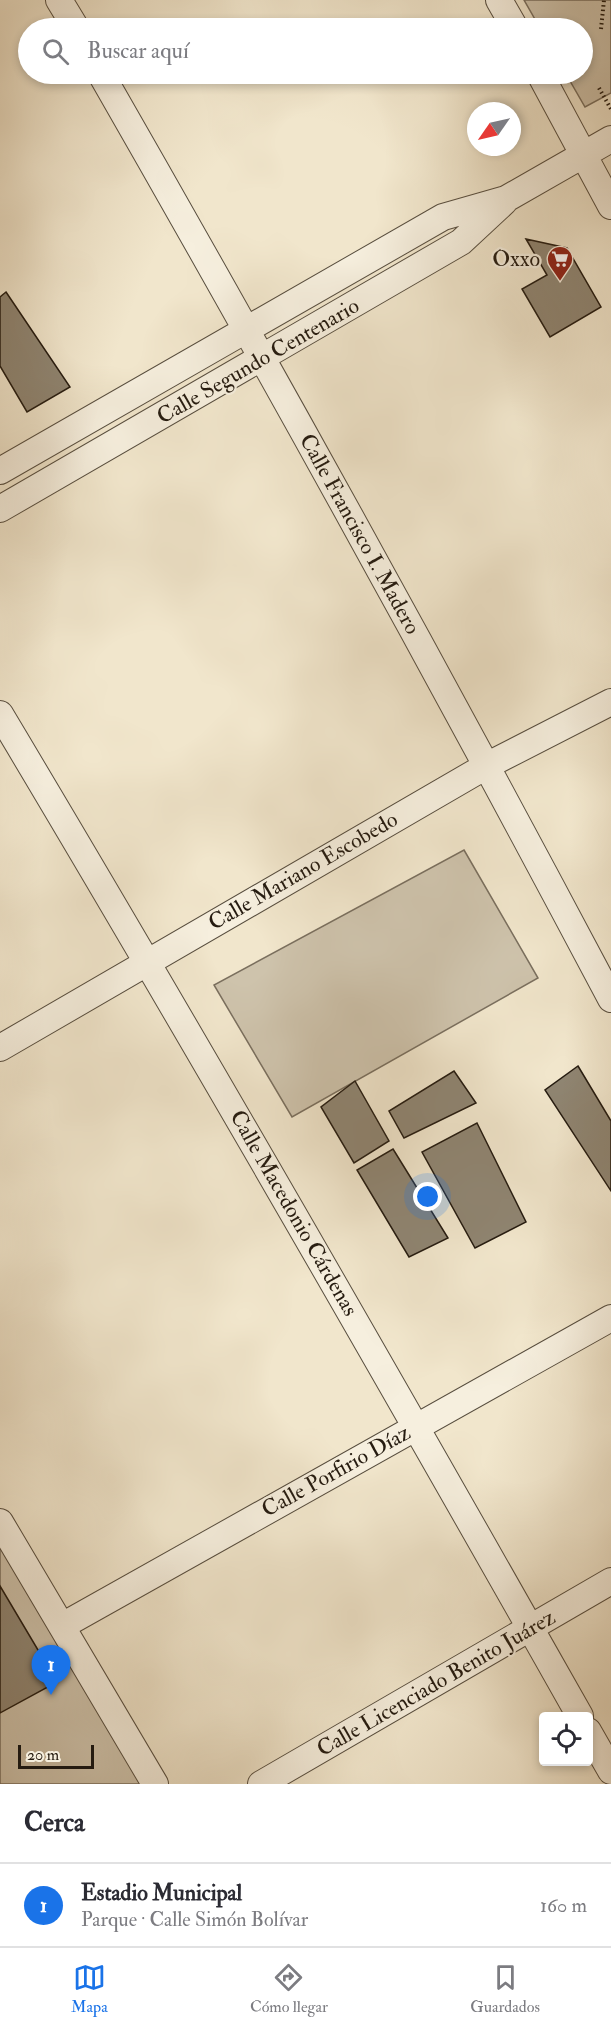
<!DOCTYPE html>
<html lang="es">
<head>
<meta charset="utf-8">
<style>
  :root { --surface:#fff; --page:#f2f2f3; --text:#2b2b33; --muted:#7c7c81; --line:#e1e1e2; --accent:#1a73e8 }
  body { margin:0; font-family:"IM FELL Double Pica",serif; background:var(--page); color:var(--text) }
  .controls { position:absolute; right:18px; bottom:18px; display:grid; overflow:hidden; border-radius:6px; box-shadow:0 3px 9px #0003 }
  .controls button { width:54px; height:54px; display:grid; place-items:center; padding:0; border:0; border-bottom:2px solid var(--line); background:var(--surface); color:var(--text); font:30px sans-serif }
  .compass { position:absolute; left:467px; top:102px; width:54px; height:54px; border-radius:50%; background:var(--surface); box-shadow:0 3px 9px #0003; rotate:236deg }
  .scale { position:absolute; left:18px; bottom:15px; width:76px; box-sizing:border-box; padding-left:6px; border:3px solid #251b10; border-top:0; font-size:16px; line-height:21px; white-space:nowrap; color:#251b10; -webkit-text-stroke:4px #f6efde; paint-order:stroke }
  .you { position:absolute; left:428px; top:1197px; width:21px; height:21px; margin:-15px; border:4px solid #fff; border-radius:50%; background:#1a73e8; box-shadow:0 0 0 9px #1a73e833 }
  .badge { display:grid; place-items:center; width:39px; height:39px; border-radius:50%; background:var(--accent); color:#fff; font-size:20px; font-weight:700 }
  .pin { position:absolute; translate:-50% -50px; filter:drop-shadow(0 2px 3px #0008) }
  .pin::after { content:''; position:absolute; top:32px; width:21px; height:18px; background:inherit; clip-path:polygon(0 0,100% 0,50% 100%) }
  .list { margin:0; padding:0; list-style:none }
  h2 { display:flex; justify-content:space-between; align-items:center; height:78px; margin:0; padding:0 24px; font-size:26px }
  h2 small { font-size:20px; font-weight:400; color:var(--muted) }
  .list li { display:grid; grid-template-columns:39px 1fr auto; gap:18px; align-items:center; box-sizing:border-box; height:84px; padding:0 24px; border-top:2px solid var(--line) }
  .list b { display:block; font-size:22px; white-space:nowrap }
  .list p { margin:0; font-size:20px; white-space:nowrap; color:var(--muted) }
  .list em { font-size:20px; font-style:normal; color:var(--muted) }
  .icon { flex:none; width:33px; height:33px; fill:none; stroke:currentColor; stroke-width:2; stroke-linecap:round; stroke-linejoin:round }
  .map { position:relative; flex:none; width:611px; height:1784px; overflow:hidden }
  .search { position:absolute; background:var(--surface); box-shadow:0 3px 9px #0003; left:18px; right:18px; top:18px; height:66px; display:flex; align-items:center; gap:15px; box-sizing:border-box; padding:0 21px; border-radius:33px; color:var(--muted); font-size:22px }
  .sheet { height:162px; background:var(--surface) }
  nav { display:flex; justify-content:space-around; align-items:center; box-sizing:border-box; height:84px; border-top:2px solid var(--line); background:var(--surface); font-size:16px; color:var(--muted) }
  nav a { display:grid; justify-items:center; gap:3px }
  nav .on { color:var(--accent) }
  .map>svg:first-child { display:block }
  .green { fill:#cec3ac; stroke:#7a6f5e; stroke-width:1.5 }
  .building { fill:#8f8572; stroke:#251b10; stroke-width:1.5 }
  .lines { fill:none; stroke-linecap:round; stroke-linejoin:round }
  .minor-casing { stroke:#584e3f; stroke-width:28 }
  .path { stroke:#251b10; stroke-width:4; stroke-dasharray:1.5 3; stroke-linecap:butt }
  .minor { stroke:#f6efde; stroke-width:26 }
  .labels { text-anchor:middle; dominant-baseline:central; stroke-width:4.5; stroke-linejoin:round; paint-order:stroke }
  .poi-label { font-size:22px; fill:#251b10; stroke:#f6efde; text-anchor:end }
  .street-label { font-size:22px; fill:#251b10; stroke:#f6efde }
</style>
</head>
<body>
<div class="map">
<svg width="611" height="1784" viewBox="0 0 611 1784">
  <rect width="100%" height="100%" fill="#f1e6cc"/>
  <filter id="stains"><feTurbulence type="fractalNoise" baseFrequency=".00333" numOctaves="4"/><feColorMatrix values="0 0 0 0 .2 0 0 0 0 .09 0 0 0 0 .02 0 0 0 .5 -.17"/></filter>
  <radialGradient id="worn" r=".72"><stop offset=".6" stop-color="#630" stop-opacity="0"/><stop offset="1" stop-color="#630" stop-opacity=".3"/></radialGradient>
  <!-- green -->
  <path class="green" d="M524 0H611V93L585 107 566 74H582V28H540Z
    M464 850 538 978 292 1117 214 985Z
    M0 1522 155 1784H0Z"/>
  <!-- building -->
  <path class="building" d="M526 239 567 248 601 307 550 337 522 289 547 275Z
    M6 292 70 387 27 412 0 366V297Z
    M578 1066 611 1121V1191L545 1090Z
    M454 1071 476 1103 404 1138 389 1111Z
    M355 1081 389 1141 354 1163 321 1107Z
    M477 1123 526 1222 475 1248 422 1152Z
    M393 1149 448 1238 409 1257 357 1170Z
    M0 1586 57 1682 0 1713Z"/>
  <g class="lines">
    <!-- minor casing -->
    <g class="minor-casing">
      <path id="minor" d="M59 0 76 28
        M499 0 515 28
        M101 74C276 379 446 687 611 999
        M540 74 611 206
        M0 471 443 217 506 199 611 139
        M0 509 461 242 504 202
        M0 714C198 1045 390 1380 580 1716
        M0 1048 488 765 611 702
        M0 1522 155 1784
        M62 1626 611 1318
        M588 1731 611 1771
        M261 1784 611 1581"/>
    </g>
    <!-- path -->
    <path class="path" d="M601 29 604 0
      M599 88 611 109"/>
    <!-- minor -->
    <use href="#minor" class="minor"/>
  </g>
  <!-- icons -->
  <defs>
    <g id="supermarket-pin" transform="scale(1.35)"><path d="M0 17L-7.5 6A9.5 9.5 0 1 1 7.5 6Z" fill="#8f2418" stroke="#f6efde"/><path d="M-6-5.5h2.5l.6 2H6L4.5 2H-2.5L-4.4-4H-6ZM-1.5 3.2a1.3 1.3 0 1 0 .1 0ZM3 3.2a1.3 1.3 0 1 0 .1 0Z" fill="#fff"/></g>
  </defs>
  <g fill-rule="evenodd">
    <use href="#supermarket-pin" x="560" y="259"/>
  </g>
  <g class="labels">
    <!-- poi labels -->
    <g class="poi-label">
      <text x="540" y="259">Oxxo</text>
    </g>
    <!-- street labels -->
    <g class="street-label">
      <text transform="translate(258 361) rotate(-30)">Calle Segundo Centenario</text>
      <text transform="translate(360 534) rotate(61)">Calle Francisco I. Madero</text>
      <text transform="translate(303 871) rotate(-30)">Calle Mariano Escobedo</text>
      <text transform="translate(294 1213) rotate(60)">Calle Macedonio Cárdenas</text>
      <text transform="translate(336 1471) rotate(-29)">Calle Porfirio Díaz</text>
      <text transform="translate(436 1683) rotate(-30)">Calle Licenciado Benito Juárez</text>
    </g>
  </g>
  <rect width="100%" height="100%" filter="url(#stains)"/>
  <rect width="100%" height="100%" fill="url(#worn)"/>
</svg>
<div class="controls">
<button><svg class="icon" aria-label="locate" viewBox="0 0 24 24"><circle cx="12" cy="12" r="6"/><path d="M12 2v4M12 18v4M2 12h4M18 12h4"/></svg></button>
</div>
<svg class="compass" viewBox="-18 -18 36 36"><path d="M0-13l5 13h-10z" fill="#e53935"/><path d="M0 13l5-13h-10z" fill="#7c7c81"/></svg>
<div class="scale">20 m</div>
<div class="you"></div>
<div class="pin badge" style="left:51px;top:1695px">1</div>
<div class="search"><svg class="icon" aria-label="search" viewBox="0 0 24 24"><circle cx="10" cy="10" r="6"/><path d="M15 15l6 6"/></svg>Buscar aquí</div>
</div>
<section class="sheet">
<h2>Cerca<small></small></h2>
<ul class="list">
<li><span class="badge">1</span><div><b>Estadio Municipal</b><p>Parque · Calle Simón Bolívar</p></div><em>160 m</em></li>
</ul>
</section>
<nav>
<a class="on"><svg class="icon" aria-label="map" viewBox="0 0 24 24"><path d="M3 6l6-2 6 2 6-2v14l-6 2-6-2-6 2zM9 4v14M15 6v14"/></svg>Mapa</a>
<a><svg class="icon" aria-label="directions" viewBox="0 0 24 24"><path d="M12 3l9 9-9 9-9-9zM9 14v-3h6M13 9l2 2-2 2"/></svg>Cómo llegar</a>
<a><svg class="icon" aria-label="saved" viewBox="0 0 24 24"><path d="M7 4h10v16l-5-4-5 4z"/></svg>Guardados</a>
</nav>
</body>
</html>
